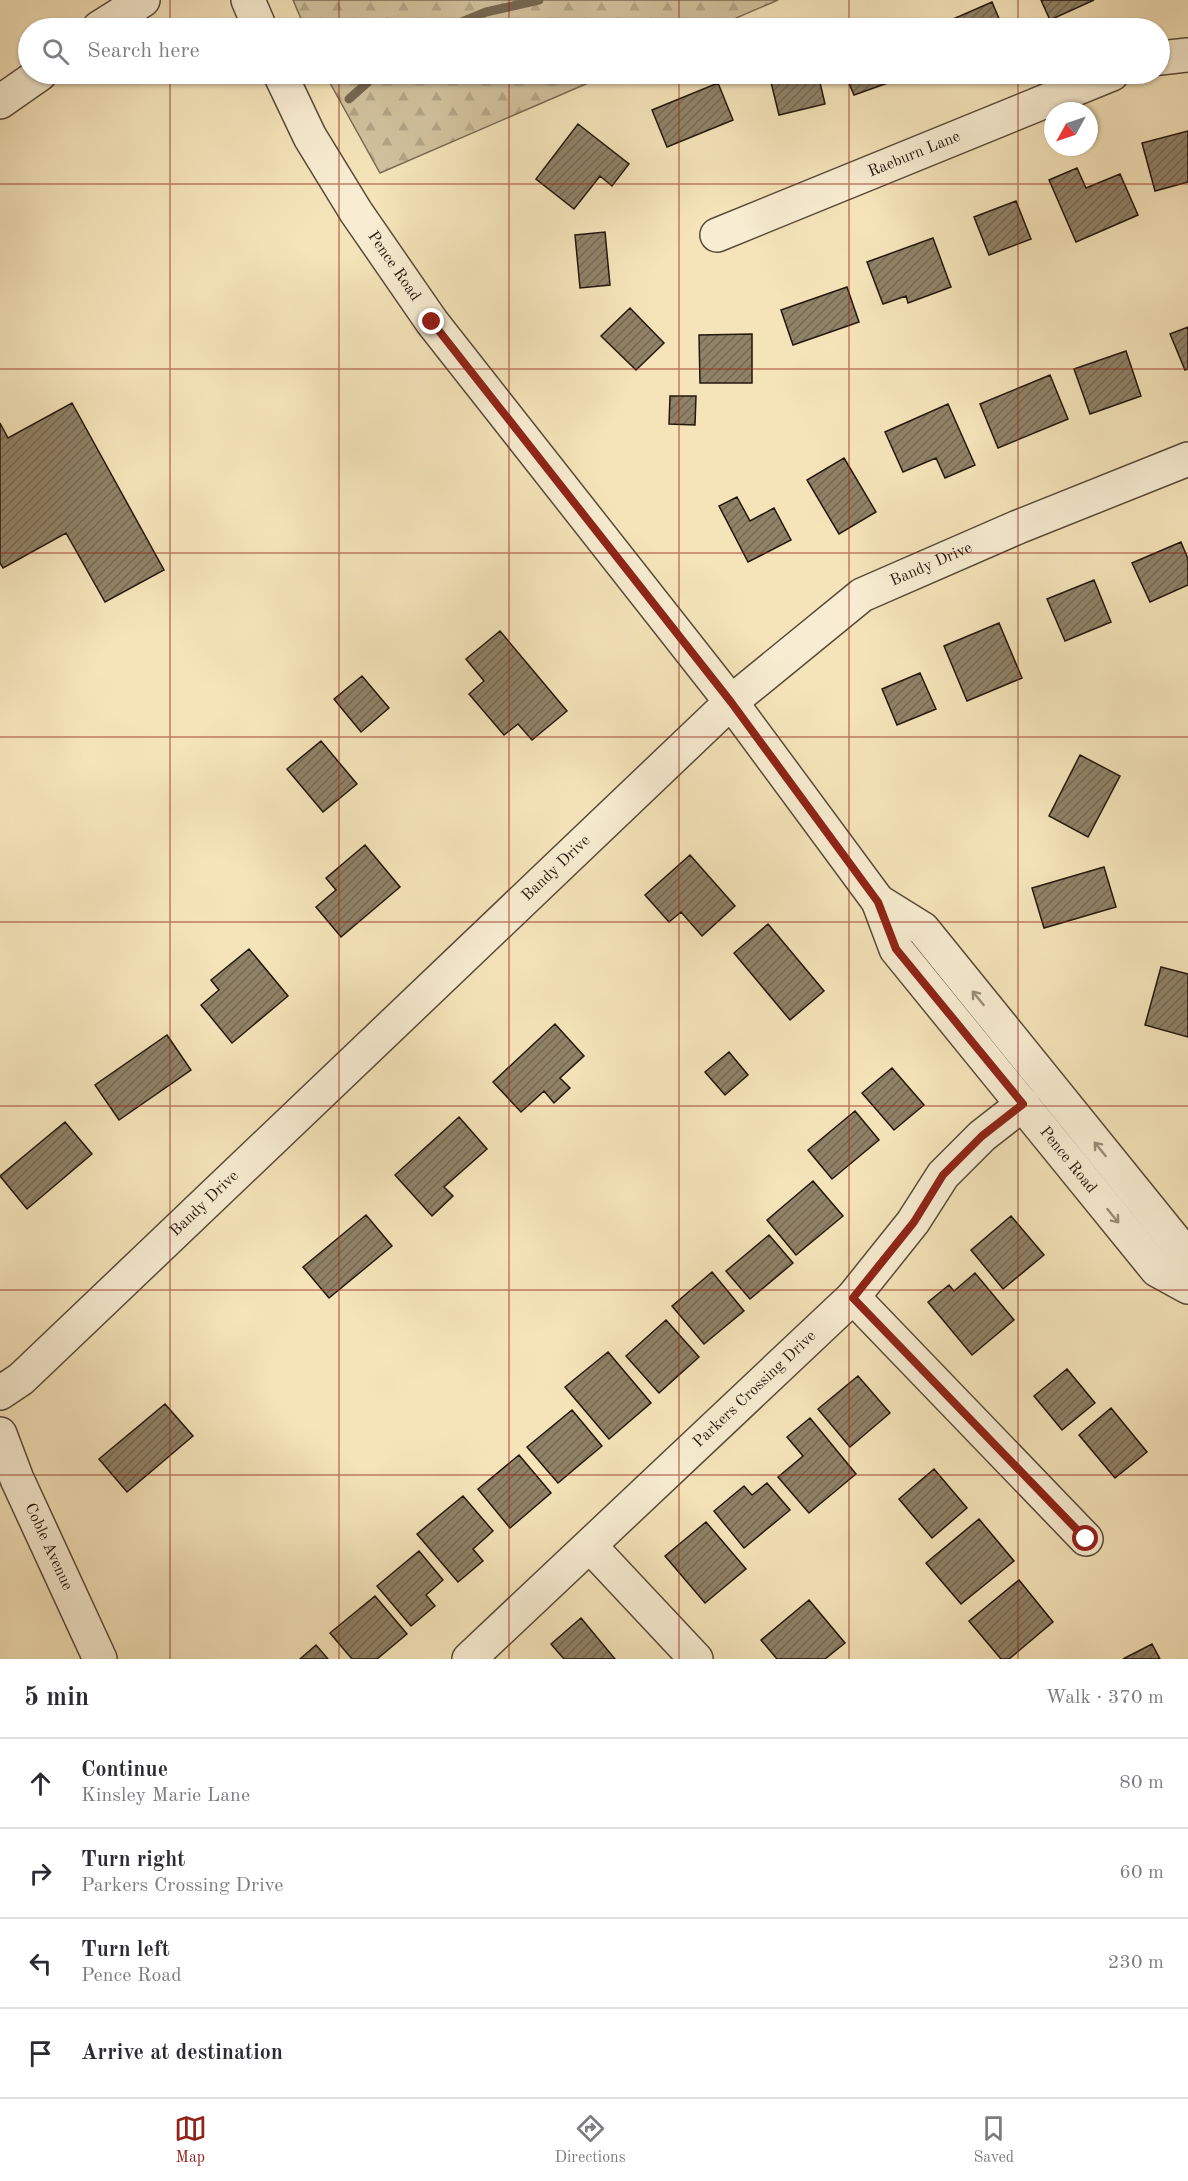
<!DOCTYPE html>
<html lang="en">
<head>
<meta charset="utf-8">
<style>
  :root { --surface:#fff; --page:#f2f2f3; --text:#2b2b33; --muted:#7c7c81; --line:#e1e1e2; --accent:#8f2418 }
  body { margin:0; font-family:"Old Standard TT",serif; background:var(--page); color:var(--text) }
  .compass { position:absolute; left:1044px; top:102px; width:54px; height:54px; border-radius:50%; background:var(--surface); box-shadow:0 2px 4px #0004; rotate:230deg }
  .stop { position:absolute; width:18px; height:18px; margin:-14px; border:4px solid #8f2418; border-radius:50%; background:#fff }
  .stop.end { background:#8f2418; border-color:#fff; box-shadow:0 2px 6px #0008 }
  .list { margin:0; padding:0; list-style:none }
  h2 { display:flex; justify-content:space-between; align-items:center; height:78px; margin:0; padding:0 24px; font-size:26px }
  h2 small { font-size:20px; font-weight:400; color:var(--muted) }
  .list li { display:grid; grid-template-columns:39px 1fr auto; gap:18px; align-items:center; box-sizing:border-box; height:90px; padding:0 24px; border-top:2px solid var(--line) }
  .list b { display:block; font-size:22px; white-space:nowrap }
  .list p { margin:0; font-size:20px; white-space:nowrap; color:var(--muted) }
  .list em { font-size:20px; font-style:normal; color:var(--muted) }
  .icon { flex:none; width:33px; height:33px; fill:none; stroke:currentColor; stroke-width:2; stroke-linecap:round; stroke-linejoin:round }
  .map { position:relative; flex:none; width:1188px; height:1659px; overflow:hidden }
  .search { position:absolute; background:var(--surface); box-shadow:0 2px 4px #0004; left:18px; right:18px; top:18px; height:66px; display:flex; align-items:center; gap:15px; box-sizing:border-box; padding:0 21px; border-radius:33px; color:var(--muted); font-size:22px }
  .sheet { height:438px; background:var(--surface) }
  nav { display:flex; justify-content:space-around; align-items:center; box-sizing:border-box; height:84px; border-top:2px solid var(--line); background:var(--surface); font-size:16px; color:var(--muted) }
  nav a { display:grid; justify-items:center; gap:3px }
  nav .on { color:var(--accent) }
  .map>svg:first-child { display:block }
  .forest { fill:url(#forest-firs); stroke:#7a6c55; stroke-width:1.5 }
  .lines { fill:none; stroke-linecap:round; stroke-linejoin:round }
  .stream { stroke:#766851; stroke-width:9 }
  .building { fill:url(#building-hatch); stroke:#23170d; stroke-width:1.5 }
  .minor-casing { stroke:#584a38; stroke-width:36 }
  .minor { stroke:#f8edd2; stroke-width:33 }
  .oneway { stroke:#988d79 }
  .route { stroke:#8f2418; stroke-width:8 }
  .grid { fill:none; stroke:#8f2418; stroke-width:1.5; stroke-opacity:0.55 }
  .labels { text-anchor:middle; dominant-baseline:central; stroke-width:4.5; stroke-linejoin:round; paint-order:stroke }
  .street-label { font-size:16px; fill:#23170d; stroke:#f8edd2 }
</style>
</head>
<body>
<div class="map">
<svg width="1188" height="1659" viewBox="0 0 1188 1659">
  <defs>
    <pattern id="forest-firs" width="22" height="20" patternUnits="userSpaceOnUse" patternTransform="scale(1.5)"><rect width="22" height="20" fill="#d1c19d"/><path d="M5 1l3.5 6h-7zM16 11l3.5 6h-7z" fill="#b3a586"/></pattern>
    <pattern id="building-hatch" width="6" height="6" patternUnits="userSpaceOnUse" patternTransform="scale(1.5)"><rect width="6" height="6" fill="#908267"/><path d="M-1 1l2-2M0 6l6-6M5 7l2-2" fill="none" stroke="#756953"/></pattern>
  </defs>
  <rect width="100%" height="100%" fill="#f5e4ba"/>
  <filter id="stains"><feTurbulence type="fractalNoise" baseFrequency=".00333" numOctaves="4"/><feColorMatrix values="0 0 0 0 .2 0 0 0 0 .09 0 0 0 0 .02 0 0 0 .5 -.17"/></filter>
  <radialGradient id="worn" r=".72"><stop offset=".6" stop-color="#630" stop-opacity="0"/><stop offset="1" stop-color="#630" stop-opacity=".3"/></radialGradient>
  <!-- forest -->
  <path class="forest" d="M293 0H778L713 28H305Z
    M325 74H609L380 173Z"/>
  <g class="lines">
    <!-- stream -->
    <path class="stream" d="M447 28 486 12 539 0
      M349 99 377 74"/>
  </g>
  <!-- building -->
  <path class="building" d="M1041 0H1094L1050 20Z
    M992 2 1003 28H949L946 22Z
    M769 74H818L825 104 779 115Z
    M845 74H913L854 95Z
    M718 83 733 120 667 147 652 110Z
    M578 124 629 164 612 186 600 176 574 209 536 179Z
    M1188 131V182L1155 191 1142 143Z
    M1077 168 1086 188 1120 174 1138 215 1076 242 1049 180Z
    M1016 201 1031 239 989 255 974 217Z
    M605 232 610 285 580 288 575 235Z
    M933 238 951 287 908 303 906 296 883 304 867 262Z
    M847 287 859 322 793 345 781 310Z
    M630 308 664 343 636 370 601 336Z
    M1188 327V369L1185 370 1170 334Z
    M752 334V383H700L699 335Z
    M1126 351 1141 396 1090 414 1074 369Z
    M1050 375 1068 419 998 448 980 404Z
    M670 396H696L695 425 669 424Z
    M72 403 164 570 105 602 66 533 3 568 0 563V423L8 438Z
    M948 404 975 465 945 478 936 458 903 472 885 432Z
    M844 458 876 512 839 534 807 480Z
    M737 497 750 521 774 508 791 540 748 562 719 506Z
    M1181 542 1188 559V585L1150 602 1132 563Z
    M1094 580 1111 622 1065 641 1047 599Z
    M999 623 1022 678 967 701 944 646Z
    M500 631 567 711 532 740 518 724 504 735 469 694 484 681 466 659Z
    M920 673 936 709 897 725 882 689Z
    M362 676 389 708 361 732 334 699Z
    M321 741 357 784 323 812 287 769Z
    M1080 755 1120 776 1088 837 1049 816Z
    M365 845 400 887 341 937 316 907 336 890 326 878Z
    M690 855 735 906 702 936 681 912 669 922 645 895Z
    M1104 867 1116 907 1044 928 1032 888Z
    M768 924 824 991 790 1020 734 953Z
    M249 949 288 996 232 1043 201 1005 219 990 211 980Z
    M1161 967 1188 974V1037L1145 1025Z
    M555 1024 584 1056 560 1078 570 1088 554 1103 544 1091 521 1112 493 1082Z
    M167 1035 191 1070 119 1120 95 1085Z
    M729 1052 748 1075 725 1095 705 1072Z
    M892 1068 924 1105 894 1130 862 1093Z
    M855 1111 879 1140 832 1179 808 1150Z
    M459 1117 487 1149 444 1187 453 1196 432 1216 395 1175Z
    M65 1122 92 1154 27 1209 0 1176Z
    M813 1181 843 1216 796 1255 767 1220Z
    M366 1215 392 1246 329 1298 303 1267Z
    M1011 1216 1044 1255 1003 1289 971 1250Z
    M769 1235 793 1263 750 1299 726 1271Z
    M712 1272 744 1311 704 1344 672 1306Z
    M975 1273 1014 1320 972 1355 928 1302 949 1285 954 1291Z
    M666 1320 699 1357 659 1393 626 1356Z
    M608 1352 651 1403 609 1439 565 1387Z
    M1067 1369 1095 1403 1062 1430 1034 1396Z
    M858 1376 890 1413 850 1447 818 1409Z
    M165 1404 193 1436 127 1492 99 1459Z
    M1111 1408 1147 1452 1115 1478 1079 1435Z
    M572 1410 602 1446 558 1483 527 1447Z
    M810 1418 856 1474 809 1513 778 1477 803 1456 787 1437Z
    M519 1455 551 1493 510 1528 478 1489Z
    M934 1469 967 1508 932 1538 899 1499Z
    M767 1483 790 1510 744 1548 714 1511 744 1486 752 1495Z
    M463 1496 493 1531 473 1549 483 1561 458 1582 417 1534Z
    M979 1519 1014 1561 961 1604 926 1563Z
    M706 1522 746 1569 705 1603 665 1556Z
    M419 1551 443 1580 426 1595 435 1606 411 1626 377 1586Z
    M1019 1580 1053 1622 1009 1659H1001L969 1621Z
    M375 1596 407 1634 377 1659H352L330 1633Z
    M809 1600 845 1643 825 1659H777L761 1640Z
    M581 1618 615 1659H564L551 1644Z
    M1152 1644 1160 1659H1123Z
    M316 1645 328 1659H300Z"/>
  <g class="lines">
    <!-- minor casing -->
    <g class="minor-casing">
      <g id="minor">
        <path d="M248 0 260 28"/>
        <path d="M99 28 143 0"/>
        <path d="M1160 58 1188 55"/>
        <path id="s1" d="M280 74 310 137 356 212 432 322 731 702 878 901 896 949 1157 1270 1188 1287"/>
        <path d="M0 102 40 74"/>
        <path id="s2" d="M717 235 1112 74"/>
        <path d="M878 901 923 929 1185 1253 1188 1261"/>
        <path d="M853 1297 1086 1539"/>
        <path id="s3" d="M0 1393 21 1379 731 702 862 595 1018 527 1188 459"/>
        <path id="s4" d="M0 1434 17 1479 100 1659"/>
        <path d="M591 1547 696 1659"/>
        <path id="s5" d="M469 1659 853 1297 913 1222 943 1175 982 1136 1023 1104"/>
      </g>
    </g>
    <!-- minor -->
    <use href="#minor" class="minor"/>
  </g>
  <!-- one-way arrows -->
  <defs><path id="oneway-shaft" d="M-6 0H5M1.5-3L5.5 0L1.5 3" fill="none" stroke-width="1.6" stroke-linecap="round" stroke-linejoin="round" transform="scale(1.5)"/></defs>
  <g class="oneway">
    <use href="#oneway-shaft" transform="translate(978 998) rotate(-129)"/>
    <use href="#oneway-shaft" transform="translate(1100 1149) rotate(-129)"/>
    <use href="#oneway-shaft" transform="translate(1113 1216) rotate(51)"/>
  </g>
  <g class="lines">
    <!-- route -->
    <path class="route" d="M432 322 731 702 878 902 896 949 1023 1104 982 1136 943 1175 914 1222 853 1298 1086 1539"/>
  </g>
  <!-- grid -->
  <path class="grid" d="M170 0V28M339 0V28M509 0V28M679 0V28M849 0V28M1018 0V28M170 74V1659M339 74V1659M509 74V1659M679 74V1659M849 74V1659M1018 74V1659M0 184H1188M0 369H1188M0 553H1188M0 737H1188M0 922H1188M0 1106H1188M0 1290H1188M0 1475H1188"/>
  <g class="labels">
    <!-- street labels -->
    <g class="street-label">
      <text stroke="none"><textPath href="#s2" startOffset="213">Raeburn Lane</textPath></text>
      <text stroke="none"><textPath href="#s1" startOffset="224">Pence Road</textPath></text>
      <text stroke="none"><textPath href="#s3" startOffset="1251">Bandy Drive</textPath></text>
      <text stroke="none"><textPath href="#s3" startOffset="765">Bandy Drive</textPath></text>
      <text stroke="none"><textPath href="#s1" startOffset="1346">Pence Road</textPath></text>
      <text stroke="none"><textPath href="#s3" startOffset="279">Bandy Drive</textPath></text>
      <text stroke="none"><textPath href="#s5" startOffset="393">Parkers Crossing Drive</textPath></text>
      <text stroke="none"><textPath href="#s4" startOffset="123">Coble Avenue</textPath></text>
    </g>
  </g>
  <rect width="100%" height="100%" filter="url(#stains)"/>
  <rect width="100%" height="100%" fill="url(#worn)"/>
</svg>
<svg class="compass" viewBox="-18 -18 36 36"><path d="M0-13l5 13h-10z" fill="#e53935"/><path d="M0 13l5-13h-10z" fill="#7c7c81"/></svg>
<div class="stop" style="left:1086px;top:1539px"></div>
<div class="stop end" style="left:432px;top:322px"></div>
<div class="search"><svg class="icon" aria-label="search" viewBox="0 0 24 24"><circle cx="10" cy="10" r="6"/><path d="M15 15l6 6"/></svg>Search here</div>
</div>
<section class="sheet">
<h2>5 min<small>Walk · 370 m</small></h2>
<ul class="list">
<li><svg class="icon" aria-label="ahead" viewBox="0 0 24 24"><path d="M12 20V5M6 11l6-6 6 6"/></svg><div><b>Continue</b><p>Kinsley Marie Lane</p></div><em>80 m</em></li>
<li><svg class="icon" aria-label="right" viewBox="0 0 24 24"><path d="M7 20v-9h11M14 6l5 5-5 5"/></svg><div><b>Turn right</b><p>Parkers Crossing Drive</p></div><em>60 m</em></li>
<li><svg class="icon" aria-label="left" viewBox="0 0 24 24"><path d="M17 20v-9H6M10 6l-5 5 5 5"/></svg><div><b>Turn left</b><p>Pence Road</p></div><em>230 m</em></li>
<li><svg class="icon" aria-label="arrive" viewBox="0 0 24 24"><path d="M6 21V4h12l-3 4 3 4H6"/></svg><div><b>Arrive at destination</b></div></li>
</ul>
</section>
<nav>
<a class="on"><svg class="icon" aria-label="map" viewBox="0 0 24 24"><path d="M3 6l6-2 6 2 6-2v14l-6 2-6-2-6 2zM9 4v14M15 6v14"/></svg>Map</a>
<a><svg class="icon" aria-label="directions" viewBox="0 0 24 24"><path d="M12 3l9 9-9 9-9-9zM9 14v-3h6M13 9l2 2-2 2"/></svg>Directions</a>
<a><svg class="icon" aria-label="saved" viewBox="0 0 24 24"><path d="M7 4h10v16l-5-4-5 4z"/></svg>Saved</a>
</nav>
</body>
</html>
